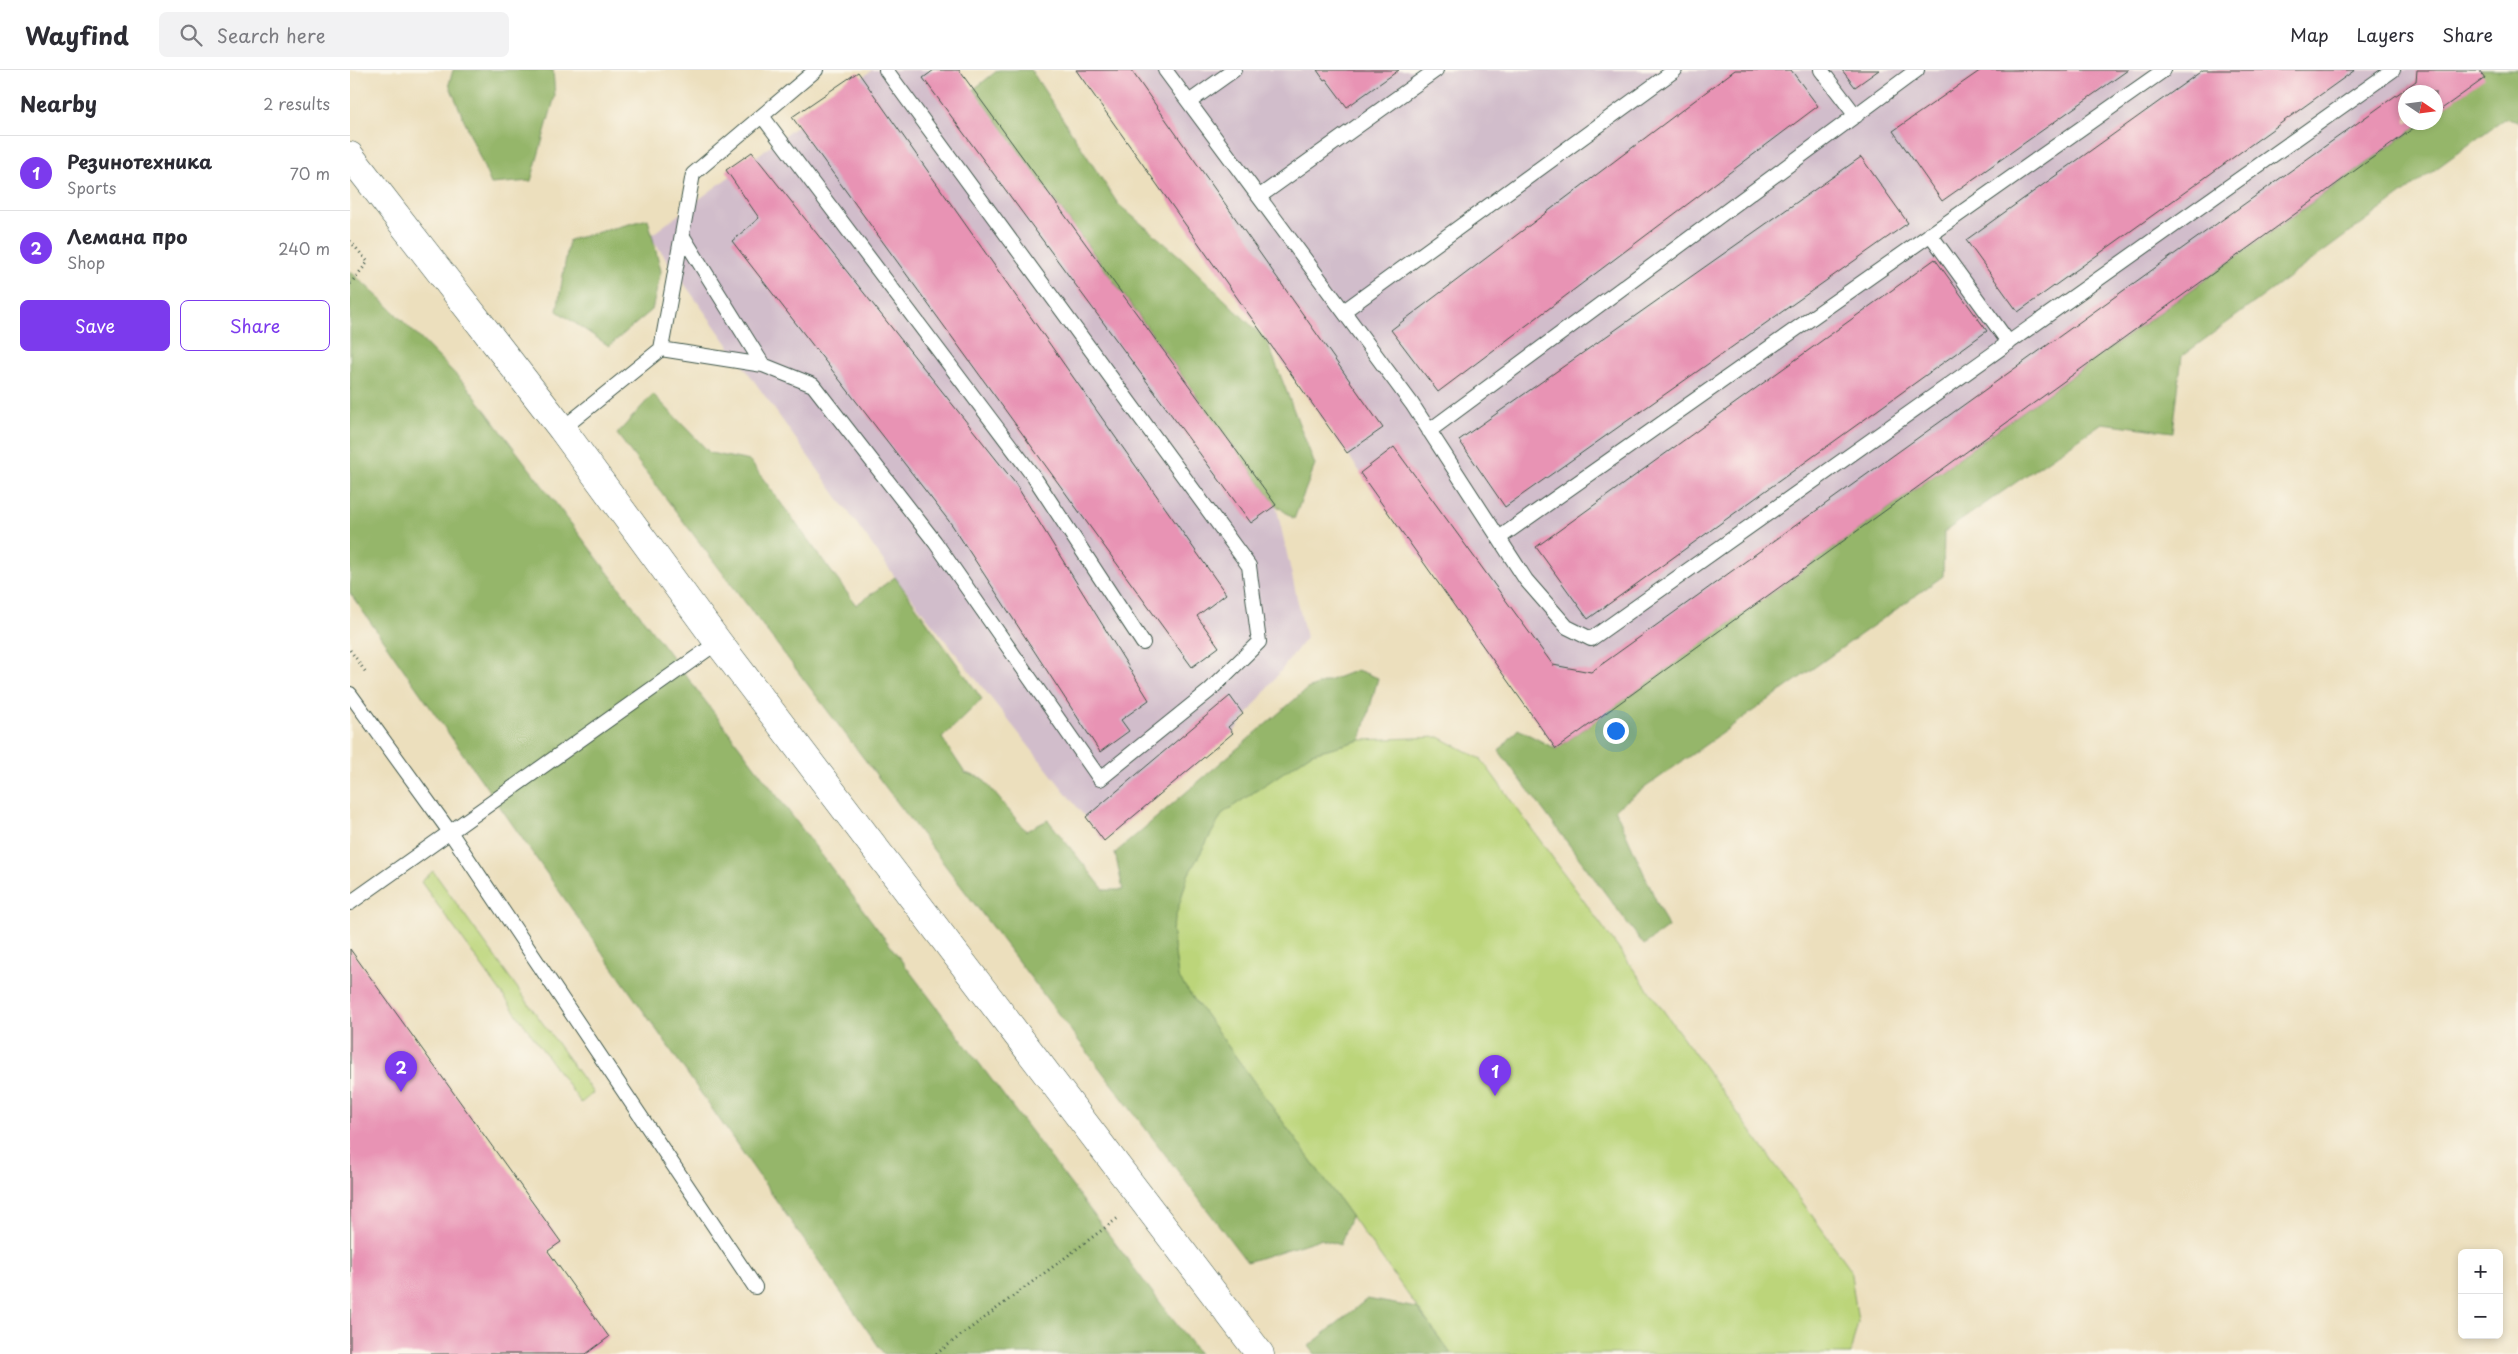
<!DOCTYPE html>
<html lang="en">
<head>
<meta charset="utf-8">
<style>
  :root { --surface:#fff; --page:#f2f2f3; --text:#2b2b33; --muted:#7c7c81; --line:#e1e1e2; --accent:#7c3aed }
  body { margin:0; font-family:"Playpen Sans",sans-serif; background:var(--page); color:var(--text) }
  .controls { position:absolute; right:15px; bottom:15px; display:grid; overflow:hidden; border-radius:8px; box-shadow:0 2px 8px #0003 }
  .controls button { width:45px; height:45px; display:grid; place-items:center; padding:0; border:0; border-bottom:1px solid var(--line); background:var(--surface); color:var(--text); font:25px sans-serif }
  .compass { position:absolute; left:2048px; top:15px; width:45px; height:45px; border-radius:50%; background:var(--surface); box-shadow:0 2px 8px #0003; rotate:103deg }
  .you { position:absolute; left:1265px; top:660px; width:18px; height:18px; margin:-12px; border:4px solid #fff; border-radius:50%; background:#1a73e8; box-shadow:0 0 0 8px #1a73e833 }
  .badge { display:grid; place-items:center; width:32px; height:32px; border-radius:50%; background:var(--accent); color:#fff; font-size:16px; font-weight:700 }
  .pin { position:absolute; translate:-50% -41px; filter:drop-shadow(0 1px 2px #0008) }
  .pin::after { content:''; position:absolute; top:26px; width:18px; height:15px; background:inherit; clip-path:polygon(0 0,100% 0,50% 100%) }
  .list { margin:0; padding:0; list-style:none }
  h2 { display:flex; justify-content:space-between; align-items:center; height:65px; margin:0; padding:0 20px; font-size:21px }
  h2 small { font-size:16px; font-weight:400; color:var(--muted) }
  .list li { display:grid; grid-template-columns:32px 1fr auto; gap:15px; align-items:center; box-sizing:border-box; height:75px; padding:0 20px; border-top:1px solid var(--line) }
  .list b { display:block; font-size:19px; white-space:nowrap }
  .list p { margin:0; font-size:16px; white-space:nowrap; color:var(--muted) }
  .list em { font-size:16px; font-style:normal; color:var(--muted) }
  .actions { display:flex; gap:10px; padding:15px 20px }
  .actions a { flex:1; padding:11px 0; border:1px solid var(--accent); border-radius:8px; text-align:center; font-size:18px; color:var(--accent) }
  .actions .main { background:var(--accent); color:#fff }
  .icon { flex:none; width:28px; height:28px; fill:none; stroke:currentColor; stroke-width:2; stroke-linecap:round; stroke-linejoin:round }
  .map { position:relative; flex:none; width:2168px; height:1284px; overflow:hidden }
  header { display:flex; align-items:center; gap:30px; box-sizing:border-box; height:70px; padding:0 25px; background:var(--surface); border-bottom:1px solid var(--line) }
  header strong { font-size:24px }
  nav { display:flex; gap:28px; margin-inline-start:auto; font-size:18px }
  .search { width:350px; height:45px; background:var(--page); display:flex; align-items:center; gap:12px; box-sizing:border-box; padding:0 18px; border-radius:8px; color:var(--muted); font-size:19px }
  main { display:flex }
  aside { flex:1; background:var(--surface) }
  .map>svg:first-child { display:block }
  .industrial { fill:#d1bdcb }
  .green { fill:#bcd57a; stroke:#6e8957 }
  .forest { fill:#95b66a; stroke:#5a7a4f }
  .building { fill:#e893b4 }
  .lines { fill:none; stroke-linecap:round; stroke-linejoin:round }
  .service-casing { stroke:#3e5549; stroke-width:16 }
  .minor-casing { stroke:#3e5549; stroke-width:29 }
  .path { stroke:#3e5549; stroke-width:3; stroke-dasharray:1 4; stroke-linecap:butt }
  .service { stroke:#fff; stroke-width:14 }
  .minor { stroke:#fff; stroke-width:28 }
</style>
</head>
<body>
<header>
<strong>Wayfind</strong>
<div class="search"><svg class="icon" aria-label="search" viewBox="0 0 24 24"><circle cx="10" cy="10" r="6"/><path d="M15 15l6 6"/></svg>Search here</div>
<nav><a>Map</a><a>Layers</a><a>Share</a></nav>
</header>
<main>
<aside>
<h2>Nearby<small>2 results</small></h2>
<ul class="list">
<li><span class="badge">1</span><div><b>Резинотехника</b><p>Sports</p></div><em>70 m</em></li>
<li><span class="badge">2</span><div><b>Лемана про</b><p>Shop</p></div><em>240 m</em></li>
</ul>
<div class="actions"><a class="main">Save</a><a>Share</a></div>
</aside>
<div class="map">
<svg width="2168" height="1284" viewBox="0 0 2168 1284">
  <rect width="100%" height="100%" fill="#fbf7ec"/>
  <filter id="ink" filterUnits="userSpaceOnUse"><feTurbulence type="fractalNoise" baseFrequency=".02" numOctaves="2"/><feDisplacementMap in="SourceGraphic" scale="10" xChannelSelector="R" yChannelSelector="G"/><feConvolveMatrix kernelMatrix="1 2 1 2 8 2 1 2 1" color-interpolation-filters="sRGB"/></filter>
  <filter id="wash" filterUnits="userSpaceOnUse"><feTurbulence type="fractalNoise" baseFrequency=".0096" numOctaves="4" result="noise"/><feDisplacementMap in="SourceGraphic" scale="20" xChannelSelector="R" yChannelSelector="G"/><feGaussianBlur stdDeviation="1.12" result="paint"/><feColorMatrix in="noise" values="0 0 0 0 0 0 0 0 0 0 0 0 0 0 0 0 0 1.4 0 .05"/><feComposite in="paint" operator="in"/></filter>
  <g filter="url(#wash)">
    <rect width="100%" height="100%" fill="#ecdfbd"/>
    <!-- industrial -->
    <path class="industrial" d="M522 0H609L926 435 956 568 883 663 754 771 545 507 300 166Z
      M726 0H2129L2135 8 2086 43V22H2056V52L2072 53 1206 679Z"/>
    <!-- green -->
    <path class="green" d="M1089 667 1131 689 1500 1198 1508 1252 1500 1284H1101L828 907 822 859 838 805 873 743 962 683 1011 670Z
      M83 801 243 1023 231 1033 71 812Z"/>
    <!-- forest -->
    <path class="forest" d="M103 0H203L205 26 181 111 141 114 99 14Z
      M648 0H681L768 134 833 189 917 271 965 395 944 449 926 435 624 19Z
      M2129 0H2168V52L2155 48 1832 286 1823 362 1752 353 1594 462 1593 506 1265 739 1318 857 1294 875 1149 681 1168 659 1206 679 2072 53 2086 52V43L2134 8Z
      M298 149 311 201 302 240 259 276 207 241 219 170Z
      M0 201 36 234 117 316 849 1284H534L0 523Z
      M303 324 360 383 400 391 506 535 545 507 632 629 592 668 615 703 632 708 676 761 698 750 754 820H773L765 783 957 619 1007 600 1028 608 1011 670 962 683 873 743 838 805 822 859 828 907 1001 1146 990 1175 970 1169 897 1192 267 364Z
      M1017 1229 1067 1238 1101 1284H965L959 1276Z"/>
    <g id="blocks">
      <!-- building -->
      <path class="building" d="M584 0H609L926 435 901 453 573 8Z
        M726 0H781L1033 358 997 383Z
        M967 0H1049L997 37 976 9 974 10Z
        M1385 0H1441L1468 36 1088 322 1041 260Z
        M1492 0H1529L1505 17Z
        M1631 0H1778L1592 131 1543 61Z
        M1853 0H2005L1668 242 1616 170Z
        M2067 0H2129L2135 8 2086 43V22H2056V52H2072L1206 679 1010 403 1044 377 1203 595 1241 602 2066 11Z
        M508 2 876 524 847 546 869 577 842 597 442 47Z
        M402 82 665 413 799 630 771 650 779 661 750 682 602 455 382 171 409 148 376 100Z
        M1511 87 1558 153 1155 437 1109 370Z
        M1585 189 1637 261 1238 549 1186 477Z
        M880 626 893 644 878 657 883 663 754 771 736 747Z
        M0 879 211 1172 198 1181 259 1267 236 1284H0Z"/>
    </g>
  </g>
  <g filter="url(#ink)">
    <use href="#blocks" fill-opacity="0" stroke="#3e5549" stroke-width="1"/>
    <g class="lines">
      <!-- service casing -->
      <g class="service-casing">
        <path id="service" d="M815 0 1062 334 1176 510 1217 557 1241 569 2043 0
          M1471 0 1506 46
          M839 32 884 0
          M412 46 684 407 793 573
          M910 126 1086 0
          M1580 164 1659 273
          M332 165 413 295
          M994 241 1325 0
          M311 279 413 295 463 315 585 472 750 709 859 621 909 572 899 496 536 0
          M212 359 311 279 343 104 466 0
          M1079 361 1567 0
          M1149 468 1814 0
          M0 624 100 762 405 1217
          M0 833 368 572"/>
      </g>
      <!-- minor casing -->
      <g class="minor-casing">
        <path id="minor" d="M0 86 212 359 368 572 910 1284"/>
      </g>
      <!-- path -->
      <path class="path" d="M0 171 18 192 0 214
        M0 580 17 604
        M586 1284 768 1148"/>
      <!-- service -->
      <use href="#service" class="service"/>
      <!-- minor -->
      <use href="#minor" class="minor"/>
    </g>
  </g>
</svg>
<div class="controls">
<button>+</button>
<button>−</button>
</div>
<svg class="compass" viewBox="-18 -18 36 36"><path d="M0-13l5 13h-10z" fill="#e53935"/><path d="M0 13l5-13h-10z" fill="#7c7c81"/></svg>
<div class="you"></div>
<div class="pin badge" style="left:1145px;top:1026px">1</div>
<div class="pin badge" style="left:51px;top:1022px">2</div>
</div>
</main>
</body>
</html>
